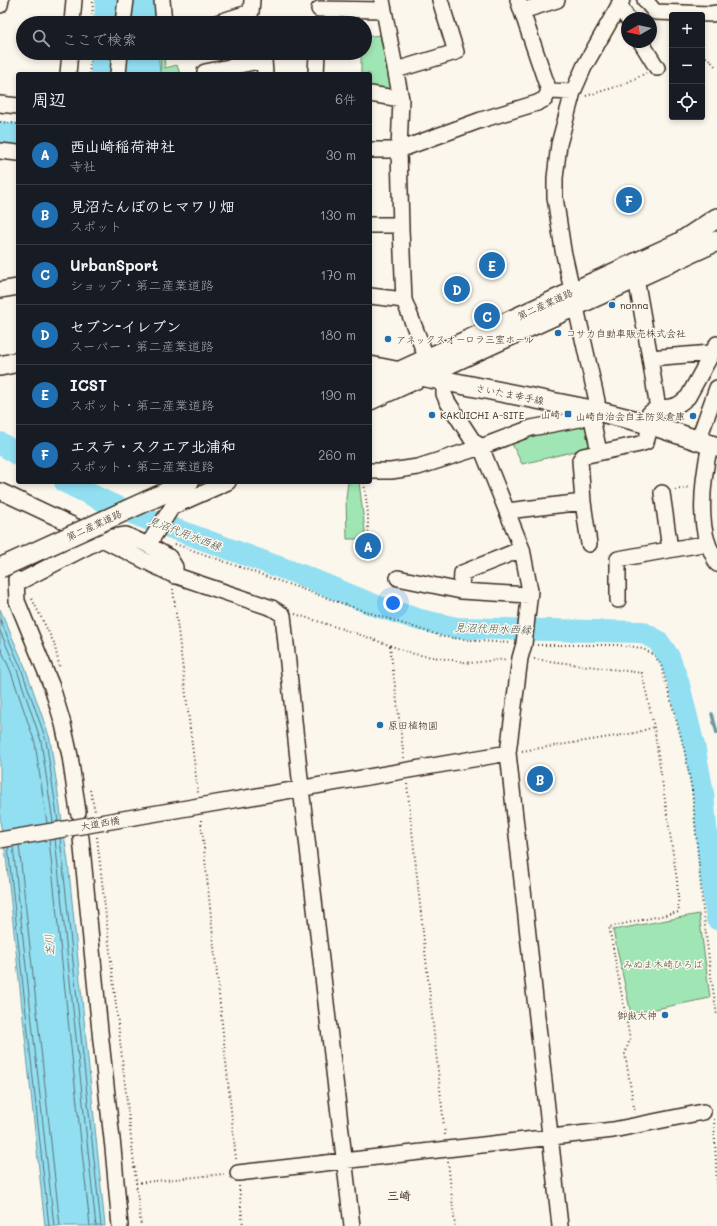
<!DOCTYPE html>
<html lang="ja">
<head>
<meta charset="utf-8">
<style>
  :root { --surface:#171b24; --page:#242831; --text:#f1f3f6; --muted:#9ea1a6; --line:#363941; --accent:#1f6fb2 }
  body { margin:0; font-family:Mali,"Klee One",sans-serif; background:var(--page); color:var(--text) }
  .controls { position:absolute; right:12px; top:12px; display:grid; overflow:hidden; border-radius:4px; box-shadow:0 2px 6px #0003 }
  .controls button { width:36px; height:36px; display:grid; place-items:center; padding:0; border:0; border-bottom:1px solid var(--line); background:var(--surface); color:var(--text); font:20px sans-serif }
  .compass { position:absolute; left:621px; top:12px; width:36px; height:36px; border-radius:50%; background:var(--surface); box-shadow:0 2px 6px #0003; rotate:261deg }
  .you { position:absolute; left:393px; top:603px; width:14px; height:14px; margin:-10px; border:3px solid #fff; border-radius:50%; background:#1a73e8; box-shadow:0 0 0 6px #1a73e833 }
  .badge { display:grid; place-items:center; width:26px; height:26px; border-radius:50%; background:var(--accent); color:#fff; font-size:13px; font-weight:700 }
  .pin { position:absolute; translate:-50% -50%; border:2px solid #fff; box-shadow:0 1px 4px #0006 }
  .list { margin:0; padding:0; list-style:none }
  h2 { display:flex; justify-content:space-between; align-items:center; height:52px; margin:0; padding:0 16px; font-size:17px }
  h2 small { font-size:13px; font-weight:400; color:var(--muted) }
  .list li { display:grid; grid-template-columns:26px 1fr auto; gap:12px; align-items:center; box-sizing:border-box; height:60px; padding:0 16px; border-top:1px solid var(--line) }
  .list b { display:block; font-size:15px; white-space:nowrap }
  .list p { margin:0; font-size:13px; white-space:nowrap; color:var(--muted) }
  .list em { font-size:13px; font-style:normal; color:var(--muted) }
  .icon { flex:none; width:22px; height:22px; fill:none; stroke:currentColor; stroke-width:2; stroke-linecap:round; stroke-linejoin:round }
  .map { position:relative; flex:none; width:717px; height:1226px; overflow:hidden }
  .search { position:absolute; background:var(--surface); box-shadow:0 2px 6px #0003; left:16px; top:16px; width:356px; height:44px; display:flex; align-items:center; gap:10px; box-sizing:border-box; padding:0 14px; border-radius:22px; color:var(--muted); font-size:15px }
  .panel { position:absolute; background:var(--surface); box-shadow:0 2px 6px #0003; left:16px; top:72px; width:356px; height:412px; border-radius:4px }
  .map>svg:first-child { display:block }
  .green { fill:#9fe6b4; stroke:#6d8869 }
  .water { fill:#92dff2; stroke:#6f979d }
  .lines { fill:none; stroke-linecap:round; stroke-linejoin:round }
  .shore { stroke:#5e7273; stroke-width:1 }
  .stream { stroke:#6f979d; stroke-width:3.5 }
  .river { stroke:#92dff2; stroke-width:22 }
  .minor-casing { stroke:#3b2a1e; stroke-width:18 }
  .major-casing { stroke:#3b2a1e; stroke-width:22 }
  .path { stroke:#3b2a1e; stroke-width:2; stroke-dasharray:1 3; stroke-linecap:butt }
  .minor { stroke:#fbf7ec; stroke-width:15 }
  .major { stroke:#fbf7ec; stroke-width:19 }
  .minor-bridge-casing { stroke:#3b2a1e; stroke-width:18; stroke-linecap:butt }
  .major-bridge-casing { stroke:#3b2a1e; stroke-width:22; stroke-linecap:butt }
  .minor-bridge { stroke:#fbf7ec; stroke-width:15 }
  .major-bridge { stroke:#fbf7ec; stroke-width:19 }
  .poi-dot { fill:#1f6fb2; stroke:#fbf7ec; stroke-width:1.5 }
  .labels { text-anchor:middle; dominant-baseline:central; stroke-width:3; stroke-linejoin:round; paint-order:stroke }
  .street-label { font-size:10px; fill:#3b2a1e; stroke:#fbf7ec }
  .poi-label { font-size:10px; fill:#3b2a1e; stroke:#fbf7ec; text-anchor:start }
  .park-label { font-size:10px; fill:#545944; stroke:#fbf7ec }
  .water-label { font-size:11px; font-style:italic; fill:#515753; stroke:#fbf7ec }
  .quarter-label { font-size:12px; font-weight:bold; fill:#3b2a1e; stroke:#fbf7ec }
</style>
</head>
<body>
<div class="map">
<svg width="717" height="1226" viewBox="0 0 717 1226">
  <rect width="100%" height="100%" fill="#fbf7ec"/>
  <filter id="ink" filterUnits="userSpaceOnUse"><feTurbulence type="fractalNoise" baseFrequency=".025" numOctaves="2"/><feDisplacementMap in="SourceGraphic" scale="8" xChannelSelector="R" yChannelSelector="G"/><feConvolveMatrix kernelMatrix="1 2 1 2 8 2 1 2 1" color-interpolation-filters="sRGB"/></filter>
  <g filter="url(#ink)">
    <!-- green -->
    <path class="green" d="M380 35 392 91H370V74H361V53H365V37Z
      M160 53H164L165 68 177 65 180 74H161Z
      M588 423 592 447 522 464 510 440Z
      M348 482H359L366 539H347L346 498Z
      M699 914 710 998 631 1014 613 930Z"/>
    <!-- water -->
    <path class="water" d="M131 0H156L157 23H129Z
      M127 53H158L160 74H125Z
      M0 609 25 667 50 739 68 862 105 1226H45L6 856 0 821Z"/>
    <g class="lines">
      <!-- shore -->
      <path class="shore" d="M0 619 21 668 46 740 58 822
        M0 631 17 670 41 741 53 822
        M0 647 11 672 35 743 47 823
        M60 838 101 1226
        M55 839 96 1226
        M49 840 90 1226
        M19 845 60 1226
        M13 846 54 1226
        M8 847 49 1226"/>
      <!-- stream -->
      <path class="stream" d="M712 714 717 733"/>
      <!-- river -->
      <path class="river" d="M105 23 106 0
        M101 74 102 53
        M0 132 18 134
        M0 443 18 455
        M65 482 110 504 147 519 301 575 379 607 420 620 457 628 642 632 658 641 669 657 678 681 695 750 703 793 710 872 717 919"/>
      <!-- minor casing -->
      <g class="minor-casing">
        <path id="minor" d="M162 0 164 23
          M382 0 401 99 399 150 401 229 404 300 427 359
          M518 0 549 91 573 92
          M645 0 655 12 711 14 717 13
          M619 4 627 18
          M0 5 1 0
          M319 9 384 10
          M522 11 557 0
          M72 23 74 0
          M123 23 126 0
          M216 23 251 12 252 0
          M641 42 657 68
          M396 70 456 52 440 0
          M205 72 264 60 265 74
          M68 74 70 53
          M118 74 120 53
          M316 74 317 53
          M370 94 401 99
          M0 104 18 106
          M370 150H399L481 120 537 103 545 99 549 91
          M0 151 18 153
          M370 225H401
          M636 278 650 358 711 353
          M0 290 18 287
          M370 296 404 300
          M650 358 658 409
          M444 382V394L447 401 473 441 481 447 522 549 530 591 524 644 520 658 508 753 560 1226
          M590 409 599 452
          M597 411V401L563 250 555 197V178L559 144 573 92 584 67 622 0
          M698 441 717 388
          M710 444C704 473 698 516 708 544 711 551 714 557 717 564
          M370 471H391L418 467 481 447 531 428 580 419 586 416 590 409
          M0 491 102 539 171 574 272 608 283 615 301 788 352 1226
          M662 493 670 549
          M583 502 589 544
          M507 511 583 502 580 460 583 456 640 444 646 442 648 435 649 414C656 406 668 409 677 405 682 403 684 400 688 397L717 344
          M148 545 172 507 228 482
          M398 578 461 591 529 595
          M16 579 17 601 52 687 63 724 70 756 78 812
          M23 580 102 539 126 535 148 545 169 557 175 567V576
          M461 591 462 573 522 549
          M618 600V559L708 543
          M199 806 508 753
          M81 838 101 1041 113 1148 120 1226
          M238 1173 613 1130 703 1112"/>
      </g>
      <!-- major casing -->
      <g class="major-casing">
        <path id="major" d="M0 366 18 362
          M370 366 597 411 649 424 717 447
          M370 385 679 243 717 218
          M370 400 717 241
          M149 500 189 482"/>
      </g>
      <!-- path -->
      <path class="path" d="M92 23 93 0
        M702 58 707 57 717 68
        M89 74 91 53
        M586 96 622 85 646 73
        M0 122 18 124
        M364 483 368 513V535
        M675 490 690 487
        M175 544 358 609 444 637 479 641 510 643
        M173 589 198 793
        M32 599 54 643 60 669
        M295 614 358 634 414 654 470 663 507 659
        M537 645H616L636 647 645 650 654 655 661 665 684 748 692 790 703 910 711 976 717 1015
        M390 646 404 758
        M534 659 642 673 654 727 677 880 679 912 609 927 630 1039 625 1054 635 1113
        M522 751 635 733 654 727
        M407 784 445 1135
        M90 790 95 811
        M201 820 236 1159
        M97 837 141 1226
        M714 1119 717 1184
        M448 1162 455 1226
        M136 1183 224 1174
        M239 1186 243 1226"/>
      <!-- minor -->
      <use href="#minor" class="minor"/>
      <!-- major -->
      <use href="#major" class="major"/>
      <!-- minor-bridge casing -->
      <g class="minor-bridge-casing">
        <path id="minor-bridge" d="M0 840 199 806"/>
      </g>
      <!-- major-bridge casing -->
      <g class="major-bridge-casing">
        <path id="major-bridge" d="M0 568 149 500"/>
      </g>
      <!-- minor-bridge -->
      <use href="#minor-bridge" class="minor-bridge"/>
      <!-- major-bridge -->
      <use href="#major-bridge" class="major-bridge"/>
    </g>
  </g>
  <!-- markers -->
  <g class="poi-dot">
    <circle cx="612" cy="305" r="4"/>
    <circle cx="558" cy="333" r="4"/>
    <circle cx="388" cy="339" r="4"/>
    <rect x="564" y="410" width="8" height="8" rx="2"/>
    <circle cx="432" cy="415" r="4"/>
    <circle cx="693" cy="416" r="4"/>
    <circle cx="380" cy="725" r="4"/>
    <circle cx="665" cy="1015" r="4"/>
  </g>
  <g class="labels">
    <!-- street labels -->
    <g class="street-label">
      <text transform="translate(545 304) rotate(-25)">第二産業道路</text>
      <text transform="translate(510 394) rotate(11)">さいたま幸手線</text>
      <text transform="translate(94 525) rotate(-25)">第二産業道路</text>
      <text transform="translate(100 823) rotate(-10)">大道西橋</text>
    </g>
    <!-- poi labels -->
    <g class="poi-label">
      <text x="620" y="305">nonna</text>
      <text x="566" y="333">コサカ自動車販売株式会社</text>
      <text x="396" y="339">アネックスオーロラ三室ホール</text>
      <text x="560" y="414" text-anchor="end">山崎</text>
      <text x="440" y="415">KAKUICHI A-SITE</text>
      <text x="685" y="416" text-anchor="end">山崎自治会自主防災倉庫</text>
      <text x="388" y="725">原田植物園</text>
      <text x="657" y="1015" text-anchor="end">御嶽大神</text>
    </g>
    <!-- park labels -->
    <g class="park-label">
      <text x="663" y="964">みぬま木崎ひろば</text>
    </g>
    <!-- water labels -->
    <g class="water-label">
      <text transform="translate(185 533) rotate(21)">見沼代用水西縁</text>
      <text transform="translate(493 628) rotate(2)">見沼代用水西縁</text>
      <text transform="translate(49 945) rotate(-96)">芝川</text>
    </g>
    <!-- quarter labels -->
    <g class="quarter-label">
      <text x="399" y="1195">三崎</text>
    </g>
  </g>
</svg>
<div class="controls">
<button>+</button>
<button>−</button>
<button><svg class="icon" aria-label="locate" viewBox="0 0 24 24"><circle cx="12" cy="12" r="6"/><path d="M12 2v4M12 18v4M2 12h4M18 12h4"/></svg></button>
</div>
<svg class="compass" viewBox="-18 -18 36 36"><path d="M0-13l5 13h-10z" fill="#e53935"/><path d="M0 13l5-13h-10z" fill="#9ea1a6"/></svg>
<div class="you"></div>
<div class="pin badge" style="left:368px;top:546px">A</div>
<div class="pin badge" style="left:540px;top:779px">B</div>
<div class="pin badge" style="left:487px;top:316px">C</div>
<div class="pin badge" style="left:457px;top:289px">D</div>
<div class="pin badge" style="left:492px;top:265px">E</div>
<div class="pin badge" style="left:629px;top:200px">F</div>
<div class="search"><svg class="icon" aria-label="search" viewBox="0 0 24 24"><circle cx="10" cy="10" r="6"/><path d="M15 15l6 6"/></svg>ここで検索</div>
<section class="panel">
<h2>周辺<small>6件</small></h2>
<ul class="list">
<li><span class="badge">A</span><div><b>西山崎稲荷神社</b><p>寺社</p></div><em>30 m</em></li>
<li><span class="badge">B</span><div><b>見沼たんぼのヒマワリ畑</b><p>スポット</p></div><em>130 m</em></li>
<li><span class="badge">C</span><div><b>UrbanSport</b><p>ショップ · 第二産業道路</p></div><em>170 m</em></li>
<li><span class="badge">D</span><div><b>セブン-イレブン</b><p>スーパー · 第二産業道路</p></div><em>180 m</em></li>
<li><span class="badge">E</span><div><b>ICST</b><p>スポット · 第二産業道路</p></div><em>190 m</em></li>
<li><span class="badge">F</span><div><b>エステ・スクエア北浦和</b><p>スポット · 第二産業道路</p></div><em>260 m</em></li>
</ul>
</section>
</div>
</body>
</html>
